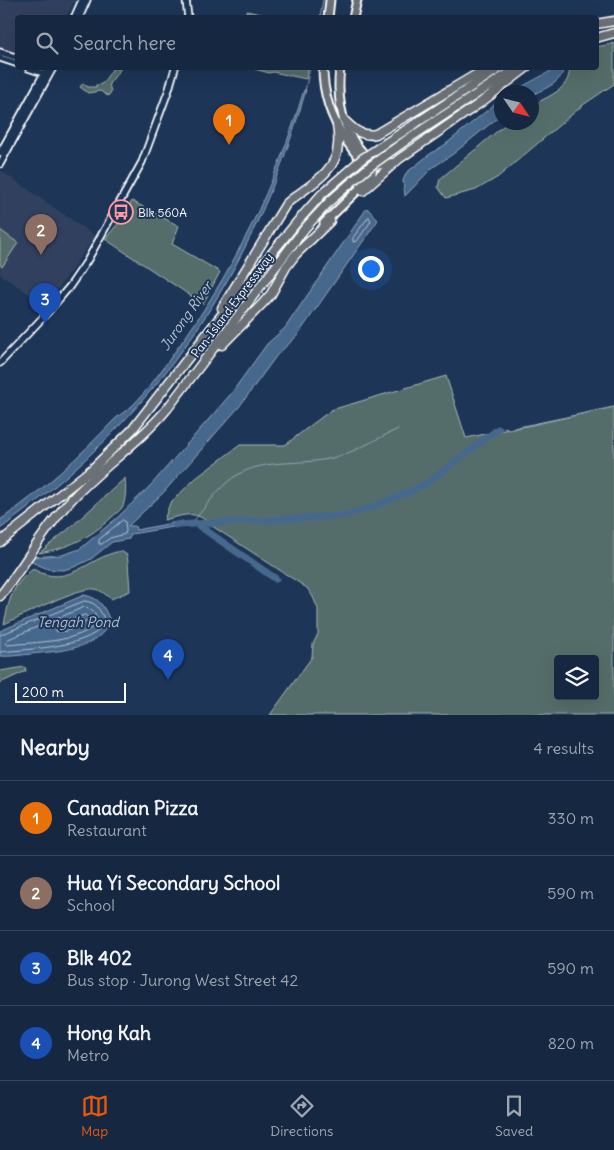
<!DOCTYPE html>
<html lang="en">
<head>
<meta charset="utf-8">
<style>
  :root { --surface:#162841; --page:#1f3048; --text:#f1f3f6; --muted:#9ea6b1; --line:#35445a; --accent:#ea580c }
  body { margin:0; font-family:Delius,sans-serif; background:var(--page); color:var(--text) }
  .controls { position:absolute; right:15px; bottom:15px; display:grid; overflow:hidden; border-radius:5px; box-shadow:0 5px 20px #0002 }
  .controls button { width:45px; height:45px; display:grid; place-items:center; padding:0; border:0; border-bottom:1px solid var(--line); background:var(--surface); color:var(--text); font:25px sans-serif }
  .compass { position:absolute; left:494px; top:85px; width:45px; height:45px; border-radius:50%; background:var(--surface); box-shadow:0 5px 20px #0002; rotate:125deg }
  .scale { position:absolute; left:15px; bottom:12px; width:111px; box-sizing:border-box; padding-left:5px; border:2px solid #fff; border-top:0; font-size:14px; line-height:18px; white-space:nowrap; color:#fff; -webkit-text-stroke:4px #1d3557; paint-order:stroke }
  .you { position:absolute; left:370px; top:268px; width:18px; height:18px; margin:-12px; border:4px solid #fff; border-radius:50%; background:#1a73e8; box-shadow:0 0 0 8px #1a73e833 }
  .badge { display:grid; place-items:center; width:32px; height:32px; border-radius:50%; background:var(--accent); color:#fff; font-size:16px; font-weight:700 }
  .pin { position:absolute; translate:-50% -41px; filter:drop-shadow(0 1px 2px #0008) }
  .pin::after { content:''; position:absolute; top:26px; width:18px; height:15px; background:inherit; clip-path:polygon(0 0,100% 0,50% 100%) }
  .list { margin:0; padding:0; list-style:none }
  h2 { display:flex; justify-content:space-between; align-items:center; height:65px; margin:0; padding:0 20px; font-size:21px }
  h2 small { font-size:16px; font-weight:400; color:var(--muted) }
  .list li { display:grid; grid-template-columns:32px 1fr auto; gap:15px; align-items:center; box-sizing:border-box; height:75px; padding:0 20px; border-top:1px solid var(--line) }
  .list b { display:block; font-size:19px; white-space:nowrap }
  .list p { margin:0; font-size:16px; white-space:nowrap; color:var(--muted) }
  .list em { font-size:16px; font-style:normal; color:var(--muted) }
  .icon { flex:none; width:28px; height:28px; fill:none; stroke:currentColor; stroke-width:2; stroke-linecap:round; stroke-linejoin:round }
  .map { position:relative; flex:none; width:614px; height:715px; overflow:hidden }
  .search { position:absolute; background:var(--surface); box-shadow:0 5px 20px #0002; left:15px; right:15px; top:15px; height:55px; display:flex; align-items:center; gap:12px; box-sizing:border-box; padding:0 18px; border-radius:5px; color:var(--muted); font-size:19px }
  .sheet { height:365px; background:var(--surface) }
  nav { display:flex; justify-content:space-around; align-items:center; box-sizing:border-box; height:70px; border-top:1px solid var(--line); background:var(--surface); font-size:14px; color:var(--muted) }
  nav a { display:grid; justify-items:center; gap:2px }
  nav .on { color:var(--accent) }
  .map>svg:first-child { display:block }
  .built { fill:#31415e }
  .green { fill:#546d6a; stroke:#aab6b4; fill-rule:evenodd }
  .water { fill:#47688d; stroke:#91a4bb }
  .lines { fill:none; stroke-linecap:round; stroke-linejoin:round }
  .shore { stroke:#b5c3d1; stroke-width:1 }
  .stream { stroke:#91a4bb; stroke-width:1 }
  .river { stroke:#47688d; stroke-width:7 }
  .minor-casing { stroke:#fff; stroke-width:9 }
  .major-casing { stroke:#fff; stroke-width:11 }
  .highway-casing { stroke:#fff; stroke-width:11 }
  .minor { stroke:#1d3557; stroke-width:5.5 }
  .major { stroke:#6a7074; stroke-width:7 }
  .highway { stroke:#6a7074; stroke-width:8 }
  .highway-bridge-casing { stroke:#fff; stroke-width:11; stroke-linecap:butt }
  .highway-bridge { stroke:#6a7074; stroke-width:8 }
  .labels { text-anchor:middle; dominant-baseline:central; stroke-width:4; stroke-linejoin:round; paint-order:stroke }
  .poi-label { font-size:12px; fill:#fff; stroke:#1d3557; text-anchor:start }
  .street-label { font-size:12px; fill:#fff; stroke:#1d3557 }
  .water-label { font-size:14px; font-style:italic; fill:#b5c3d1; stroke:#1d3557 }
</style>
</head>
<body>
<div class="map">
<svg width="614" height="715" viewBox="0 0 614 715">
  <rect width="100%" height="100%" fill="#1d3557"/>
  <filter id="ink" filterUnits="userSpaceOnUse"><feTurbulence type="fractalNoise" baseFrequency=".02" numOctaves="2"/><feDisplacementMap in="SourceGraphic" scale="10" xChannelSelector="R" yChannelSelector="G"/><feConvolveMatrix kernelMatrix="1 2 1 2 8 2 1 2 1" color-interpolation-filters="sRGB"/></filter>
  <g filter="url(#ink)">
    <!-- built -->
    <path class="built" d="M0 0H75L66 17 18 18 17 54 0 48Z
      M0 170 95 236 46 306 0 274Z"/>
    <!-- green -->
    <path class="green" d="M247 11 274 17H239Z
      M614 43V84L583 105 498 177 476 190 446 198 438 187 440 179 507 123 532 122V106C550 94 568 92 570 68H596L597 47Z
      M113 68H121L109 84 111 92 108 96 100 91 88 93 80 87 83 83 88 87H96V85L102 84Z
      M251 68H308L306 79 273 72 269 73Z
      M132 201 179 226 172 244 220 272 203 304 105 239 122 219Z
      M0 230 18 243 2 267 0 265Z
      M446 376 466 438 614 407V715H270L312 657 313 644 318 634V609L313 597 307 588 212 526C196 509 185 515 164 520L170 503 196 478 240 445H285L331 410ZM558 659H595V696H558Z
      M125 478C126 486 126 498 123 506 121 510 115 514 112 517 90 538 68 548 39 553L71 527Z
      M121 551 127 555 128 562 130 591 111 599C106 595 101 590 95 589 79 586 22 616 4 624 9 600 12 585 33 569 69 590 87 557 121 551Z
      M25 667 26 671 0 683V671Z"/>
    <!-- water -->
    <path class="water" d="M554 68H564C561 84 545 88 532 95V92H512L551 71Z
      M304 90H306C252 276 158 415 0 529V520C42 491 79 457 114 420 119 415 126 411 132 406 148 390 161 371 174 353 233 273 276 184 304 90Z
      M501 99V115L453 154 432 168 405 196 403 181 406 173 430 154 446 144Z
      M367 208 378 220 297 336 277 355 239 407 162 494 128 526H135L136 530 183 521 185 525 131 534 129 539 112 542 91 559 74 567 63 570 48 569 27 560 31 557 62 555 80 549 118 517 151 485 230 395 267 344 285 328Z
      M84 595C100 598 104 606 110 621 99 650 58 651 31 654 21 655 10 657 0 656V631Z"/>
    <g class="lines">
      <!-- shore -->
      <path class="shore" d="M369 217 371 221 357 241 353 242V238Z
        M123 520 125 522 126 531 125 534 110 538 102 544H99V540Z
        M85 607 94 612 98 622C81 643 33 642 8 645L6 643 7 640Z
        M85 615 89 618 87 621C78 626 66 634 56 631L57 627Z
        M0 635 84 601C97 602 100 610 105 621 96 648 25 649 0 652"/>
      <!-- stream -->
      <path class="stream" d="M320 18 323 0
        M305 91 310 68
        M498 429 506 427 509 430 614 407
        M192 523C205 508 221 483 239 474 266 459 299 465 328 459 352 454 376 439 398 429"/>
      <!-- river -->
      <path class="river" d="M195 523 276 579
        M176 525 342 516 372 507 416 489 430 481 498 429"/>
      <!-- minor casing -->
      <g class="minor-casing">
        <path id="minor" d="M186 0 188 18
          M74 18 82 0
          M79 18 87 0
          M0 52 18 58
          M0 58 18 64
          M28 68 46 74
          M0 153 47 68
          M0 164 53 68
          M0 363 48 312 70 286 87 261 142 162 169 89 175 68"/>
      </g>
      <!-- major casing -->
      <g class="major-casing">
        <path id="major" d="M328 18 330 0
          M353 18 357 0
          M323 68C323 94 331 118 346 140 353 152 366 162 366 176L359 189 324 223
          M340 68C337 93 340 122 355 143 360 151 368 156 371 165 374 173 371 181 366 187"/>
      </g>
      <!-- highway casing -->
      <g class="highway-casing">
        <path id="highway" d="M596 24 614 21
          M596 38 614 33
          M344 120C353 129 361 137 376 134L487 68
          M404 131 500 68
          M408 139 498 80 518 68
          M363 163 374 165 393 163
          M363 191 399 159 480 103 526 68
          M222 308 286 204C305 187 337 174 338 145 339 139 338 132 337 125
          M222 345 263 303 271 294 286 267 296 254 330 221
          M0 542 92 469 132 430 216 322 297 222 322 194
          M0 596C25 565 43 530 70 501 100 468 138 444 167 409L305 228 330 201"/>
      </g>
      <!-- minor -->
      <use href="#minor" class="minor"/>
      <!-- major -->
      <use href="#major" class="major"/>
      <!-- highway -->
      <use href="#highway" class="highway"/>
      <!-- highway-bridge casing -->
      <g class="highway-bridge-casing">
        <path id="highway-bridge" d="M322 194 363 158 404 131
          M330 201 369 167 408 139"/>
      </g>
      <!-- highway-bridge -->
      <use href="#highway-bridge" class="highway-bridge"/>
    </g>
  </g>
  <!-- icons -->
  <defs>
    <g id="bus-ring" transform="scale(1.25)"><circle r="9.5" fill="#1d3557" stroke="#ff9aa2" stroke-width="1.5"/><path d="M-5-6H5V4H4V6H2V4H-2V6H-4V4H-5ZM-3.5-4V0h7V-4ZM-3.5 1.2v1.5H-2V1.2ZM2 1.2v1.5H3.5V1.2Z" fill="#ff9aa2"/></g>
  </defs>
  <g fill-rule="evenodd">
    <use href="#bus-ring" x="121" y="212"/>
  </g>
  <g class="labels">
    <!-- poi labels -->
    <g class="poi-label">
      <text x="138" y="212">Blk 560A</text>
    </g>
    <!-- street labels -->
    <g class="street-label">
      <text transform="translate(232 305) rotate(-53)">Pan-Island Expressway</text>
    </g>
    <!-- water labels -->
    <g class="water-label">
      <text transform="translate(186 316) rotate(-55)">Jurong River</text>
      <text x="78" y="622">Tengah Pond</text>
    </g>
  </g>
</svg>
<div class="controls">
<button><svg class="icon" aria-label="layers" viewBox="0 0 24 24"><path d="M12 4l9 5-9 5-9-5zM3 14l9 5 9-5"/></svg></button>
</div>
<svg class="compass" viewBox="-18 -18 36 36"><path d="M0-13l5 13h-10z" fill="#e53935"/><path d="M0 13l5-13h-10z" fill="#9ea6b1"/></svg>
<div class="scale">200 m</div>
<div class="you"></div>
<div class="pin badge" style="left:229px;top:145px;background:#e8710a">1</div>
<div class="pin badge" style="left:41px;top:255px;background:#8d6e63">2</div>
<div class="pin badge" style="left:45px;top:324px;background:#1a4fb4">3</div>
<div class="pin badge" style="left:168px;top:680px;background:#1a4fb4">4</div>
<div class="search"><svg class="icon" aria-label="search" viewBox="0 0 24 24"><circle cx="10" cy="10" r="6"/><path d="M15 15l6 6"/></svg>Search here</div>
</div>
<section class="sheet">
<h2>Nearby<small>4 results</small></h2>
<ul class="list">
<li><span class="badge" style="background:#e8710a">1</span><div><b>Canadian Pizza</b><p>Restaurant</p></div><em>330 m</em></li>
<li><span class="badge" style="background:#8d6e63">2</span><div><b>Hua Yi Secondary School</b><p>School</p></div><em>590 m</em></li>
<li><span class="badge" style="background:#1a4fb4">3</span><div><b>Blk 402</b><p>Bus stop · Jurong West Street 42</p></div><em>590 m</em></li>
<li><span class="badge" style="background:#1a4fb4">4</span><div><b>Hong Kah</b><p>Metro</p></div><em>820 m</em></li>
</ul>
</section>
<nav>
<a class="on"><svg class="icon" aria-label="map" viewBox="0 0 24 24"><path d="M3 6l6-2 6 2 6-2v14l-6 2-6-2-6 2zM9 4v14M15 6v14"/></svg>Map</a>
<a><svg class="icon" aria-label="directions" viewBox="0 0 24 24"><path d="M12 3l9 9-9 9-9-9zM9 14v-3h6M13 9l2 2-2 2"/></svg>Directions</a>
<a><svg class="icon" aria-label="saved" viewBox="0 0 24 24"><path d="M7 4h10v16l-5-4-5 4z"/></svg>Saved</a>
</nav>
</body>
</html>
